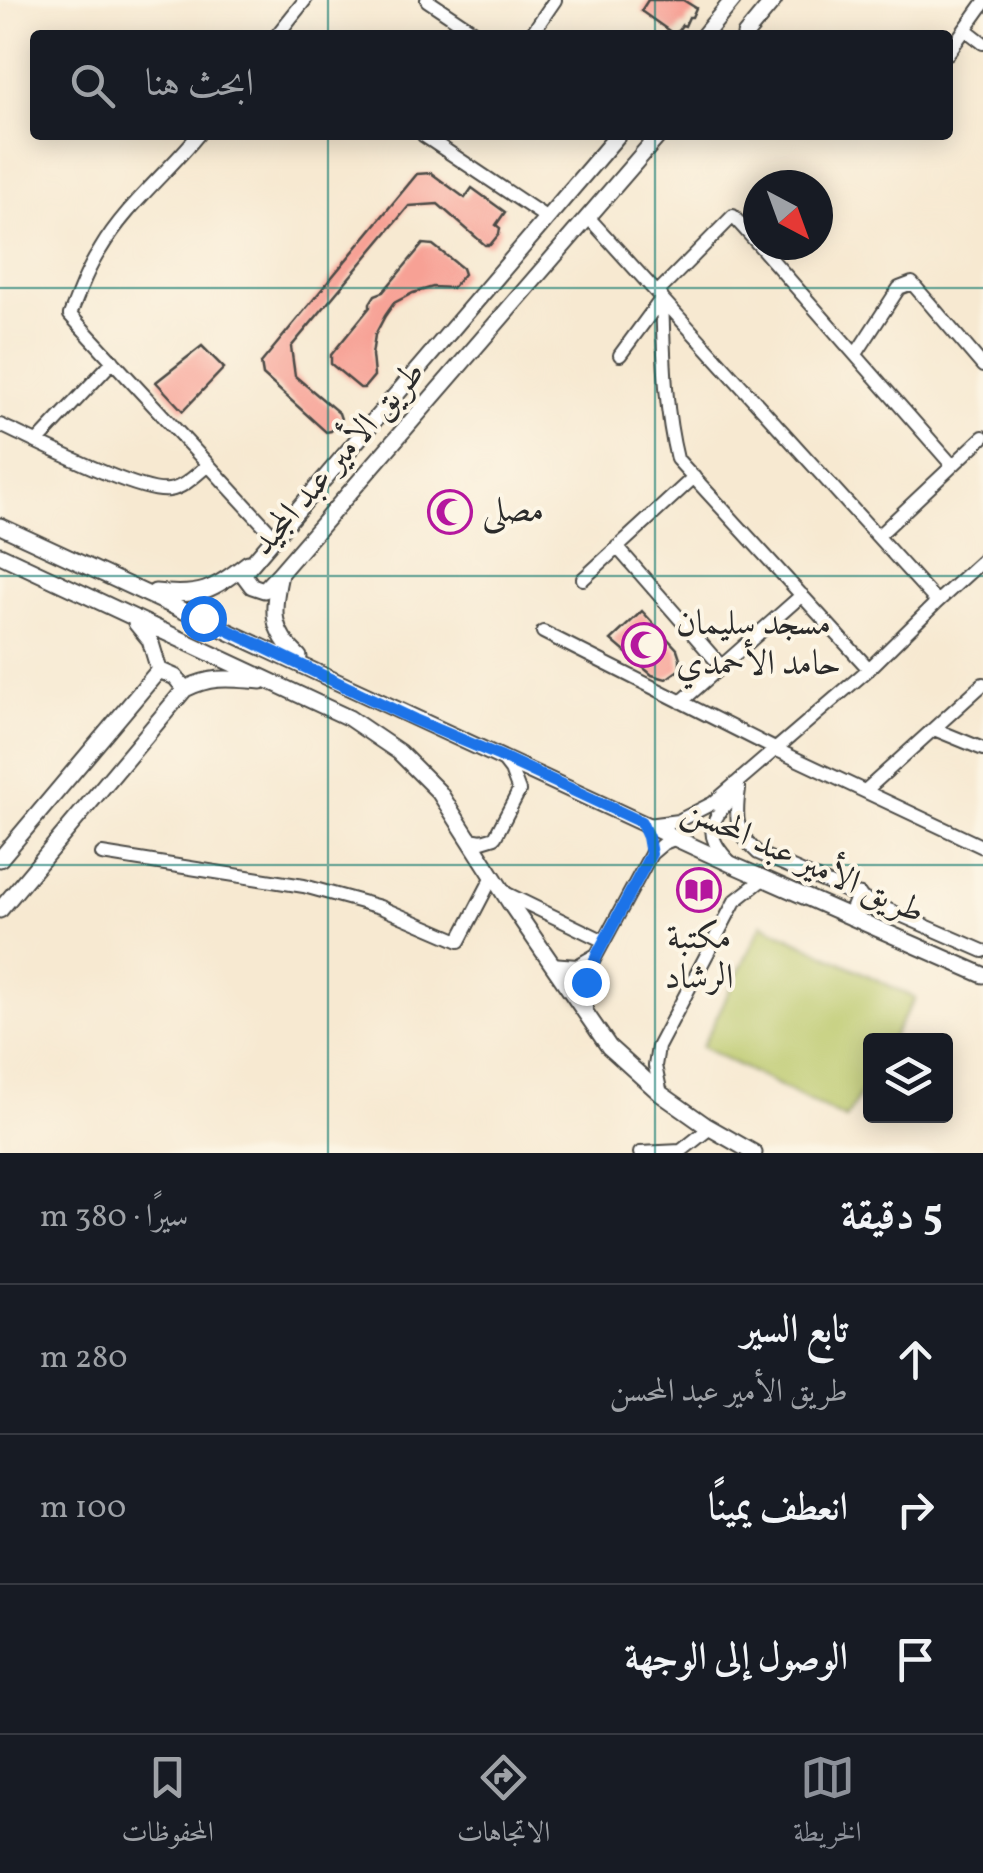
<!DOCTYPE html>
<html lang="ar">
<head>
<meta charset="utf-8">
<style>
  :root { --surface:#171b24; --page:#242831; --text:#f1f3f6; --muted:#9ea1a6; --line:#363941; --accent:#8c9099 }
  body { margin:0; font-family:Vollkorn,Amiri,serif; background:var(--page); color:var(--text); direction:rtl }
  .controls { position:absolute; right:30px; bottom:30px; display:grid; overflow:hidden; border-radius:10px; box-shadow:0 5px 25px #0003 }
  .controls button { width:90px; height:90px; display:grid; place-items:center; padding:0; border:0; border-bottom:2px solid var(--line); background:var(--surface); color:var(--text); font:50px sans-serif }
  .compass { position:absolute; left:743px; top:170px; width:90px; height:90px; border-radius:50%; background:var(--surface); box-shadow:0 5px 25px #0003; rotate:139deg }
  .stop { position:absolute; width:30px; height:30px; margin:-22px; border:8px solid #1a73e8; border-radius:50%; background:#fff }
  .stop.end { background:#1a73e8; border-color:#fff; box-shadow:0 2px 10px #0008 }
  .list { margin:0; padding:0; list-style:none }
  h2 { display:flex; justify-content:space-between; align-items:center; height:130px; margin:0; padding:0 40px; font-size:42px }
  h2 small { font-size:32px; font-weight:400; color:var(--muted) }
  .list li { display:grid; grid-template-columns:65px 1fr auto; gap:30px; align-items:center; box-sizing:border-box; height:150px; padding:0 40px; border-top:2px solid var(--line) }
  .list b { display:block; font-size:38px; white-space:nowrap }
  .list p { margin:0; font-size:32px; white-space:nowrap; color:var(--muted) }
  .list em { font-size:32px; font-style:normal; color:var(--muted) }
  .icon { flex:none; width:55px; height:55px; fill:none; stroke:currentColor; stroke-width:2; stroke-linecap:round; stroke-linejoin:round }
  .map { position:relative; flex:none; width:983px; height:1153px; overflow:hidden; direction:ltr }
  .search { position:absolute; background:var(--surface); box-shadow:0 5px 25px #0003; left:30px; right:30px; top:30px; height:110px; display:flex; align-items:center; gap:25px; box-sizing:border-box; padding:0 35px; border-radius:10px; color:var(--muted); font-size:38px }
  .sheet { height:580px; background:var(--surface) }
  nav { display:flex; justify-content:space-around; align-items:center; box-sizing:border-box; height:140px; border-top:2px solid var(--line); background:var(--surface); font-size:28px; color:var(--muted) }
  nav a { display:grid; justify-items:center; gap:5px }
  nav .on { color:var(--accent) }
  .map>svg:first-child { display:block }
  .pitch { fill:#bac86b; stroke:#727a4b; stroke-width:2.5 }
  .building { fill:#f7a195 }
  .lines { fill:none; stroke-linecap:round; stroke-linejoin:round }
  .minor-casing { stroke:#4a4844; stroke-width:16 }
  .major-casing { stroke:#4a4844; stroke-width:19 }
  .minor { stroke:#fff; stroke-width:12 }
  .major { stroke:#fff; stroke-width:15 }
  .route { stroke:#1a73e8; stroke-width:12 }
  .grid { fill:none; stroke:#0f766e; stroke-width:2.5; stroke-opacity:0.55 }
  .labels { text-anchor:middle; dominant-baseline:central; stroke-width:8; stroke-linejoin:round; paint-order:stroke }
  .street-label { font-size:35px; fill:#2b2b2b; stroke:#fcf5e5 }
  .poi-label { font-size:35px; fill:#2b2b2b; stroke:#fcf5e5; text-anchor:start }
</style>
</head>
<body>
<div class="map">
<svg width="983" height="1153" viewBox="0 0 983 1153">
  <rect width="100%" height="100%" fill="#fcf5e5"/>
  <filter id="ink" filterUnits="userSpaceOnUse"><feTurbulence type="fractalNoise" baseFrequency=".01" numOctaves="2"/><feDisplacementMap in="SourceGraphic" scale="20" xChannelSelector="R" yChannelSelector="G"/><feConvolveMatrix kernelMatrix="1 2 1 2 8 2 1 2 1" color-interpolation-filters="sRGB"/></filter>
  <filter id="wash" filterUnits="userSpaceOnUse"><feTurbulence type="fractalNoise" baseFrequency=".0048" numOctaves="4" result="noise"/><feDisplacementMap in="SourceGraphic" scale="40" xChannelSelector="R" yChannelSelector="G"/><feGaussianBlur stdDeviation="2.25" result="paint"/><feColorMatrix in="noise" values="0 0 0 0 0 0 0 0 0 0 0 0 0 0 0 0 0 1.4 0 .05"/><feComposite in="paint" operator="in"/></filter>
  <g filter="url(#wash)">
    <rect width="100%" height="100%" fill="#f7e9d1"/>
    <!-- pitch -->
    <path class="pitch" d="M762 924 915 998 891 1040H870V1076L846 1119 702 1047Z"/>
    <g id="blocks">
      <!-- building -->
      <path class="building" d="M648 0H683L696 8 692 17H689L685 26 682 25 675 35 641 11Z
        M431 173 465 198 472 188 505 212 496 225 500 228 499 234 490 245H485L438 204 409 206 291 347 295 376 339 413 341 419 331 431 326 432 263 375 261 363 417 174Z
        M423 244 433 245 462 268 464 274 452 288 433 287 413 293 394 303 385 316 375 335 372 355 374 376 364 388H360L331 364V355L370 307V303L375 295 383 292Z
        M202 346 224 368 183 411 156 382Z
        M642 611 677 649 680 658V669L666 679 652 675 611 640Z"/>
    </g>
  </g>
  <g filter="url(#ink)">
    <use href="#blocks" fill-opacity="0" stroke="#4a4844" stroke-width="2.5"/>
    <g class="lines">
      <!-- minor casing -->
      <g class="minor-casing">
        <path id="minor" d="M427 0 479 35
          M965 29 983 43
          M277 35 305 0
          M531 35 555 0
          M948 53 983 4
          M198 135C167 173 125 207 100 250 87 270 79 292 70 315L274 536
          M423 135 547 218
          M588 217 937 602
          M759 245 952 465
          M657 293 733 216 758 244
          M662 298C664 352 664 406 677 459L869 669
          M856 354 899 288 912 283 983 366
          M620 355 662 298
          M0 425C32 439 140 495 169 490 184 488 197 474 208 465
          M37 442 113 361
          M878 536 983 437
          M617 547 721 666
          M583 579 694 477
          M543 632 775 749 983 847
          M681 702 802 595
          M934 729 983 749
          M739 789C735 818 735 833 758 853L983 951
          M865 791 983 684
          M647 825 678 821 713 803 869 669 937 602 983 560
          M470 839 482 841 495 837 519 791 511 770 501 757
          M102 854 304 886 380 907 459 941 493 876
          M730 862C700 832 712 819 737 792
          M503 892 604 941
          M551 964 577 966 596 955
          M586 1012V982L590 967 651 854 664 843 677 838
          M661 1094 655 1066 658 1047 735 901 763 879
          M640 1153 681 1151 710 1128"/>
      </g>
      <!-- major casing -->
      <g class="major-casing">
        <path id="major" d="M704 35 733 0
          M745 35 774 0
          M618 135 243 574 252 586 264 590 280 573 659 135
          M0 526 733 865 983 975
          M0 555 349 718 399 752 439 792 510 903 609 1047 661 1094 705 1125 754 1153
          M280 574C272 611 270 630 299 657
          M155 592C202 597 211 591 248 563
          M136 623 150 640 159 670
          M0 859 159 670 175 677 185 689
          M0 910 185 689C213 675 231 679 261 681
          M851 917 859 896"/>
      </g>
      <!-- minor -->
      <use href="#minor" class="minor"/>
      <!-- major -->
      <use href="#major" class="major"/>
    </g>
  </g>
  <g class="lines" filter="url(#ink)">
    <!-- route -->
    <path class="route" d="M203 618 415 720 500 756 641 822 648 837 651 854 598 953 586 982"/>
  </g>
  <!-- grid -->
  <path class="grid" d="M328 0V35M655 0V35M328 135V1153M655 135V1153M0 288H983M0 576H983M0 865H983"/>
  <!-- icons -->
  <defs>
    <g id="mosque-ring" transform="scale(2.25)"><circle r="9.5" fill="#fcf5e5" stroke="#b5179e" stroke-width="1.5"/><path d="M3.5-4.9A6 6 0 1 0 3.5 4.9A5 5 0 1 1 3.5-4.9Z" fill="#b5179e"/></g>
    <g id="library-ring" transform="scale(2.25)"><circle r="9.5" fill="#fcf5e5" stroke="#b5179e" stroke-width="1.5"/><path d="M-6-4Q-3-5.5-.7-3.5V5Q-3 3-6 4ZM6-4Q3-5.5 .7-3.5V5Q3 3 6 4Z" fill="#b5179e"/></g>
  </defs>
  <g fill-rule="evenodd">
    <use href="#mosque-ring" x="450" y="512"/>
    <use href="#mosque-ring" x="644" y="645"/>
    <use href="#library-ring" x="699" y="890"/>
  </g>
  <g class="labels">
    <!-- street labels -->
    <g class="street-label">
      <text transform="translate(339 459) rotate(-49)">طريق الأمير عبد المجيد</text>
      <text transform="translate(803 862) rotate(24)">طريق الأمير عبد المحسن</text>
    </g>
    <!-- poi labels -->
    <g class="poi-label">
      <text x="482" y="512">مصلى</text>
      <text x="676" y="625">مسجد سليمان<tspan x="676" dy="40">حامد الأحمدي</tspan></text>
      <text x="699" y="939" text-anchor="middle">مكتبة<tspan x="699" dy="40">الرشاد</tspan></text>
    </g>
  </g>
</svg>
<div class="controls">
<button><svg class="icon" aria-label="layers" viewBox="0 0 24 24"><path d="M12 4l9 5-9 5-9-5zM3 14l9 5 9-5"/></svg></button>
</div>
<svg class="compass" viewBox="-18 -18 36 36"><path d="M0-13l5 13h-10z" fill="#e53935"/><path d="M0 13l5-13h-10z" fill="#9ea1a6"/></svg>
<div class="stop" style="left:203px;top:618px"></div>
<div class="stop end" style="left:586px;top:982px"></div>
<div class="search"><svg class="icon" aria-label="search" viewBox="0 0 24 24"><circle cx="10" cy="10" r="6"/><path d="M15 15l6 6"/></svg>ابحث هنا</div>
</div>
<section class="sheet">
<h2>5 دقيقة<small>سيرًا · 380 m</small></h2>
<ul class="list">
<li><svg class="icon" aria-label="ahead" viewBox="0 0 24 24"><path d="M12 20V5M6 11l6-6 6 6"/></svg><div><b>تابع السير</b><p>طريق الأمير عبد المحسن</p></div><em>280 m</em></li>
<li><svg class="icon" aria-label="right" viewBox="0 0 24 24"><path d="M7 20v-9h11M14 6l5 5-5 5"/></svg><div><b>انعطف يمينًا</b></div><em>100 m</em></li>
<li><svg class="icon" aria-label="arrive" viewBox="0 0 24 24"><path d="M6 21V4h12l-3 4 3 4H6"/></svg><div><b>الوصول إلى الوجهة</b></div></li>
</ul>
</section>
<nav>
<a class="on"><svg class="icon" aria-label="map" viewBox="0 0 24 24"><path d="M3 6l6-2 6 2 6-2v14l-6 2-6-2-6 2zM9 4v14M15 6v14"/></svg>الخريطة</a>
<a><svg class="icon" aria-label="directions" viewBox="0 0 24 24"><path d="M12 3l9 9-9 9-9-9zM9 14v-3h6M13 9l2 2-2 2"/></svg>الاتجاهات</a>
<a><svg class="icon" aria-label="saved" viewBox="0 0 24 24"><path d="M7 4h10v16l-5-4-5 4z"/></svg>المحفوظات</a>
</nav>
</body>
</html>
